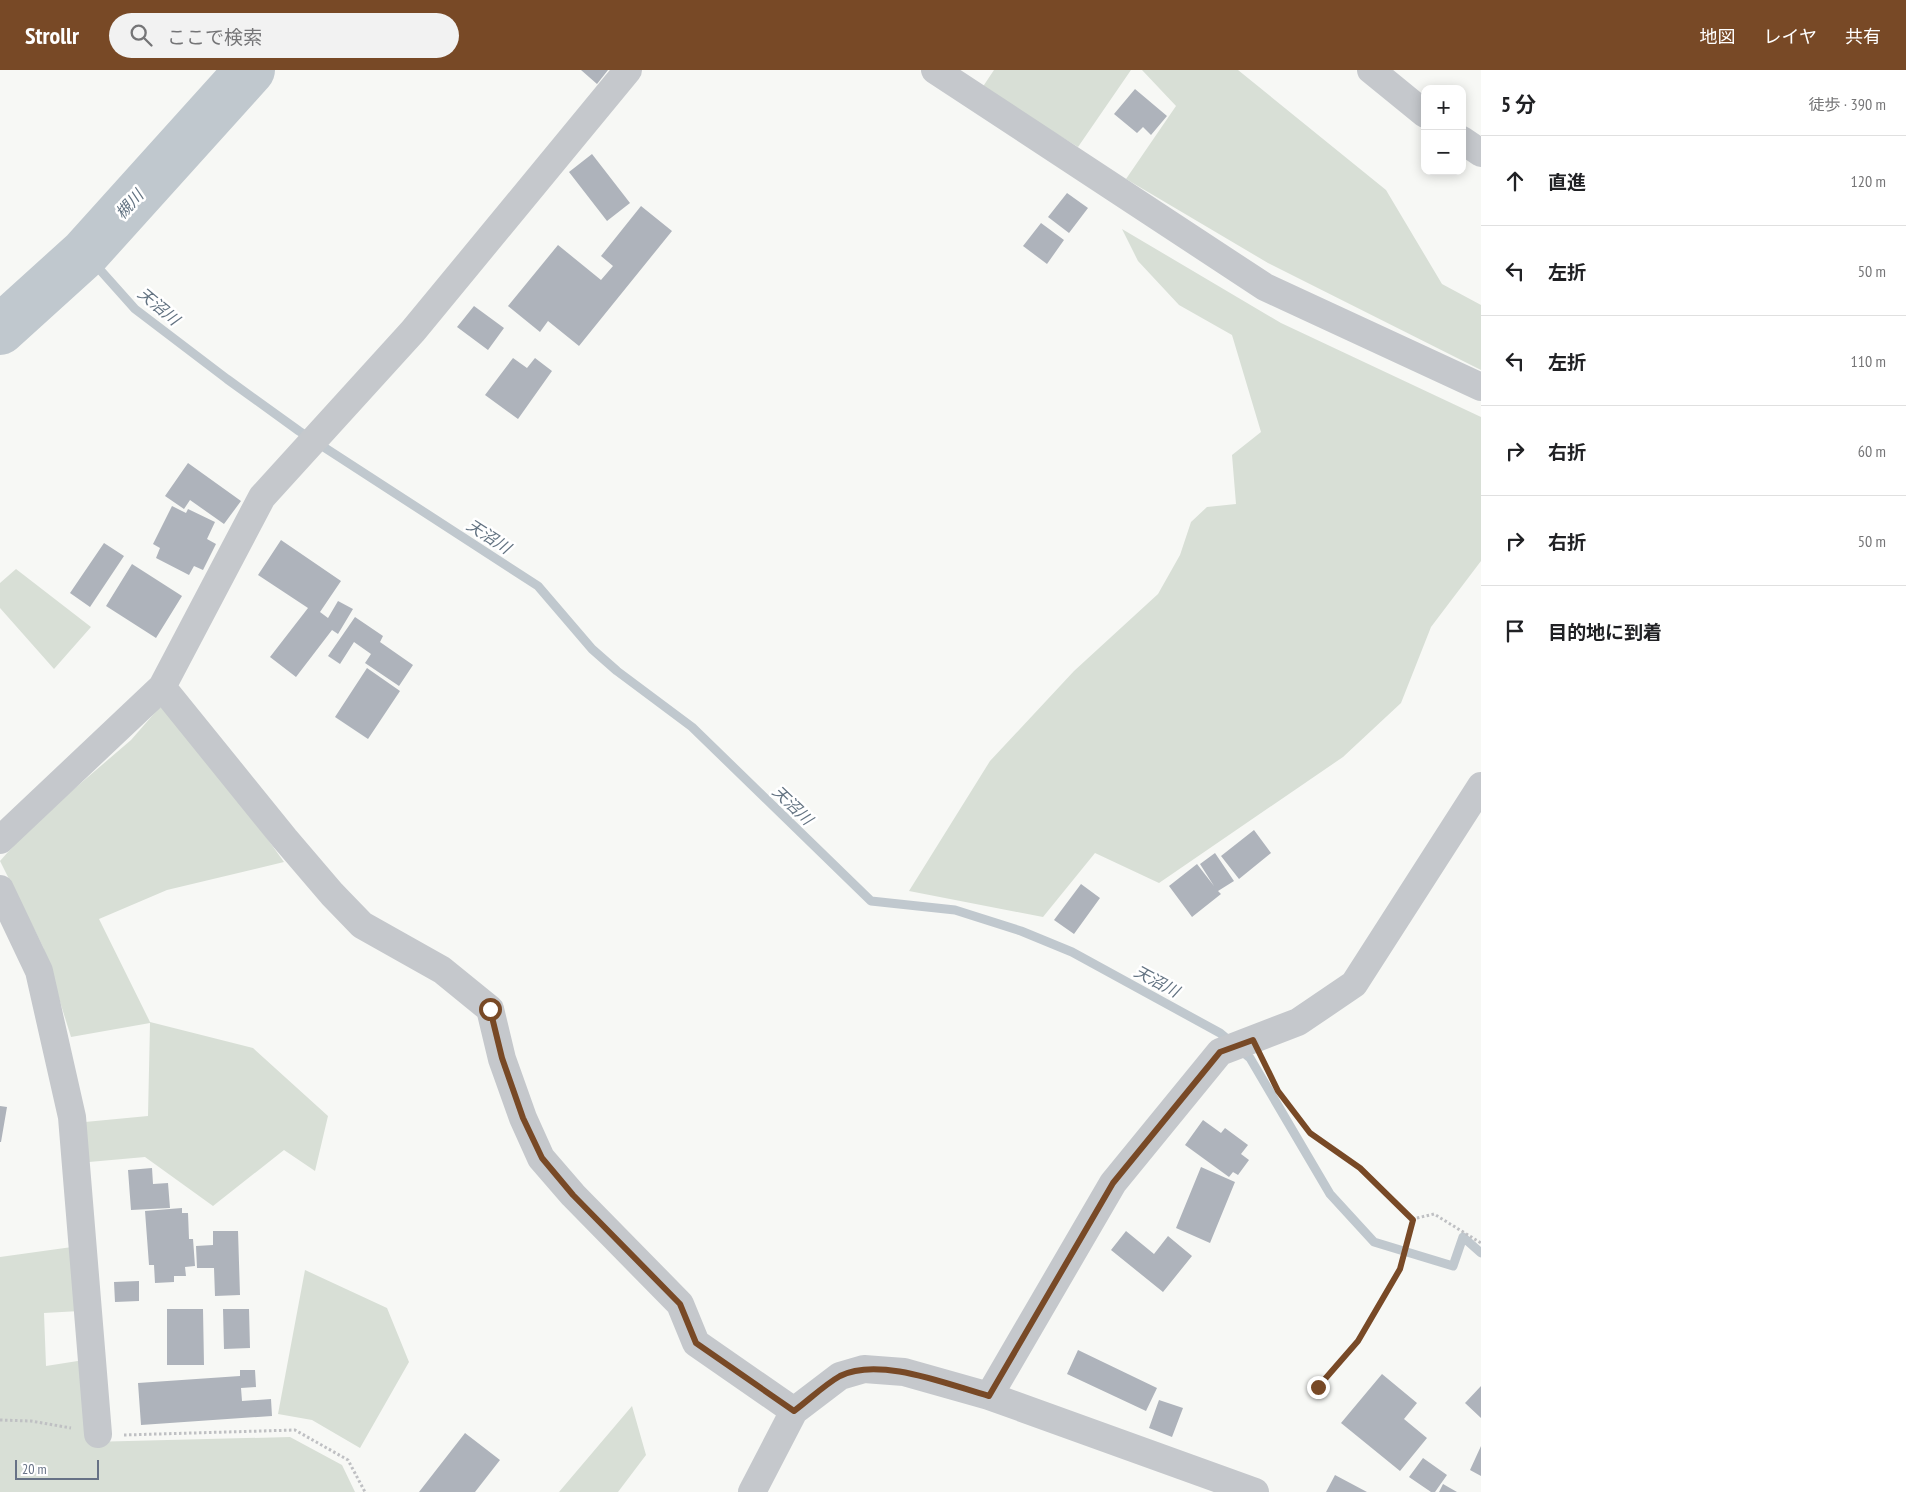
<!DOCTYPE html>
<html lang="ja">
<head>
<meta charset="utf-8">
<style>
  :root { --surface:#fff; --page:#f2f2f2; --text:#202124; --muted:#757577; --line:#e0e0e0; --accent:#784926 }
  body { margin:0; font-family:"PT Sans Narrow","Noto Sans JP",sans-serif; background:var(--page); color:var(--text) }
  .controls { position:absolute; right:15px; top:15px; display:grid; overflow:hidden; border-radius:10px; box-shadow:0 2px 12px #0003 }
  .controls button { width:45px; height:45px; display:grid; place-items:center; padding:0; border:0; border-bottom:1px solid var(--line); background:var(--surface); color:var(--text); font:25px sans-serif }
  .scale { position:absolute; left:15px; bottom:12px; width:84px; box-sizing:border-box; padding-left:5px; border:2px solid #677286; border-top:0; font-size:14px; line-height:18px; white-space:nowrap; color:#677286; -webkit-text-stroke:4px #fff; paint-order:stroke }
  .stop { position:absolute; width:15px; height:15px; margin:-11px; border:4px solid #784926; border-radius:50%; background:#fff }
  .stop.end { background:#784926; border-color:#fff; box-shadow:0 1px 5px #0008 }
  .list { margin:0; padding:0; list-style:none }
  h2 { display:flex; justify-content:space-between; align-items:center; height:65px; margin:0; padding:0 20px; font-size:21px }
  h2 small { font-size:16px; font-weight:400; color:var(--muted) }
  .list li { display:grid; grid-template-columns:32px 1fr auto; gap:15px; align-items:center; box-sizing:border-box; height:90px; padding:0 20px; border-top:1px solid var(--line) }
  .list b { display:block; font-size:19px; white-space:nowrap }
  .list em { font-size:16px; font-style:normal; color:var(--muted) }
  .icon { flex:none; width:28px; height:28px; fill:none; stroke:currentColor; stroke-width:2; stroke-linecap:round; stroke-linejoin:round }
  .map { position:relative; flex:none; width:1481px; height:1422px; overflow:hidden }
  header { display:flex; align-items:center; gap:30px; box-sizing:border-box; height:70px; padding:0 25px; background:var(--accent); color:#fff }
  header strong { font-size:24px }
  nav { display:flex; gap:28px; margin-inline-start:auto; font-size:18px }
  .search { width:350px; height:45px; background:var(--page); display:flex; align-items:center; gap:12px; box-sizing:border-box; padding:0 18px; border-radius:28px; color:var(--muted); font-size:19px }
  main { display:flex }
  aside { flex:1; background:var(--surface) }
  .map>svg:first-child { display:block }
  .green { fill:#d8dfd6 }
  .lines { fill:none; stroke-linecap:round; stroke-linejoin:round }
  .stream { stroke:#c0c8ce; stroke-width:9 }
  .river { stroke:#c0c8ce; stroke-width:50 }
  .building { fill:#aeb3bb }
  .path { stroke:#bfc0c3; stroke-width:3; stroke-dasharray:2.5 2.5; stroke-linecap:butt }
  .minor { stroke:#c5c8cc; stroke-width:28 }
  .route { stroke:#784926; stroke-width:6 }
  .labels { text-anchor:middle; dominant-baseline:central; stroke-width:5; stroke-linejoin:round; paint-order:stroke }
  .water-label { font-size:16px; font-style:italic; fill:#637382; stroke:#fff }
</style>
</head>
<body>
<header>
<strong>Strollr</strong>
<div class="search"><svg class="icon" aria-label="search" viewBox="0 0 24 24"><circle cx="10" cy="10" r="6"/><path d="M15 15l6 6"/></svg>ここで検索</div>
<nav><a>地図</a><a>レイヤ</a><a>共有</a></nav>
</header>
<main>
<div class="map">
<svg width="1481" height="1422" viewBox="0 0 1481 1422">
  <rect width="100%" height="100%" fill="#f7f8f5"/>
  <!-- green -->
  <path class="green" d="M994 0H1131L1078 77 982 18Z
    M1142 0H1238L1386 120 1442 214 1481 235V300L1268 193 1126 109 1176 36Z
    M1122 159 1281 253 1481 347V491L1431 557 1401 633 1343 687 1159 813 1095 783 1043 847 909 821 990 691 1074 601 1158 524 1180 485 1191 452 1207 437 1236 434 1232 385 1261 362 1232 265 1179 235 1138 191Z
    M16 499 91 557 54 599 0 538V513Z
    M171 635 284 792 167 820 99 849 150 952 253 978 328 1046 315 1101 284 1080 213 1136 145 1087 89 1092 85 1052 148 1046 150 953 71 967 43 877 0 791 32 755 131 670 159 638Z
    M72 1177 80 1241 44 1243 46 1296 84 1290 89 1372 290 1367 342 1395 355 1422H0V1187Z
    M305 1200 387 1238 409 1292 360 1378 312 1350 278 1344Z
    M632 1336 646 1385 618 1422H559Z"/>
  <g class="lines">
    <!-- stream -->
    <path class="stream" d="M85 183 135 239 227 309 299 361 538 516 592 579 617 601 692 657 871 831 955 840 1021 861 1072 882 1220 963 1250 988 1330 1124 1374 1172 1453 1196 1463 1167 1481 1183"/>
    <!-- river -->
    <path class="river" d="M0 260 85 183 250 0"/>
  </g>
  <!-- building -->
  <path class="building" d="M581 0H608L597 14Z
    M1135 19 1167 46 1151 65 1143 57 1137 63 1114 44Z
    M592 84 630 133 607 151 569 102Z
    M1067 123 1088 138 1069 163 1048 147Z
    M641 136 672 161 579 276 548 251 540 262 508 236 558 175 601 210 613 196 601 186Z
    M1041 153 1064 170 1047 194 1023 176Z
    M474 236 504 258 488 280 457 257Z
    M513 288 527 298 535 288 552 301 518 349 485 325Z
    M188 393 241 431 224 454 190 430 184 439 165 426Z
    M172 436 186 443 188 439 215 452 207 469 216 474 203 500 194 496 189 505 156 488 160 478 153 474Z
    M281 470 341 511 320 542 328 548 338 531 353 539 338 564 332 560 296 607 270 587 308 538 258 505Z
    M104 473 124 486 90 537 70 523Z
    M132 494 182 526 156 568 106 536Z
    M355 547 383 566 380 572 413 595 399 616 365 593 371 584 354 572 340 594 328 586Z
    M367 598 400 621 368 669 335 647Z
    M1254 760 1271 783 1239 809 1221 786Z
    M1215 783 1234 811 1218 821 1221 824 1192 847 1169 816 1197 794 1214 816 1200 794Z
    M1081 814 1100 828 1074 864 1054 850Z
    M0 1036 7 1037 1 1072H0Z
    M1203 1050 1221 1063 1225 1058 1248 1075 1241 1084 1249 1090 1238 1105 1233 1102 1229 1107 1185 1075Z
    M1201 1097 1235 1112 1210 1173 1176 1158Z
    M152 1098 153 1114 168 1113 170 1138 131 1140 128 1100Z
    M182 1138V1143H188L189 1169H193L195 1196 185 1197 186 1206H174V1212L155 1213 154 1195H149L145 1141Z
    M213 1161H238L240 1225 215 1226 214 1198H197L196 1176 213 1175Z
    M1126 1161 1154 1184 1168 1166 1192 1186 1163 1222 1111 1180Z
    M139 1211V1231L115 1232 114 1212Z
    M167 1239H203L204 1295H167Z
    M223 1239H249L250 1278 224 1279Z
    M1078 1280 1157 1318 1146 1341 1067 1304Z
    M240 1300H255L256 1317 241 1318 242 1331 271 1329 272 1346 141 1355 138 1313 240 1306Z
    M1382 1304 1417 1333 1404 1349 1427 1368 1400 1401 1341 1353Z
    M1481 1316V1348L1465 1333Z
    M1159 1330 1183 1338 1172 1367 1149 1358Z
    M465 1363 500 1390 475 1422H419Z
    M1481 1376V1406L1470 1400Z
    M1423 1388 1447 1405 1435 1422H1431L1409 1407Z
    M1335 1405 1367 1422H1326Z
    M1443 1414 1457 1422H1439Z"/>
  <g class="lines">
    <!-- path -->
    <path class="path" d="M1265 995 1278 1021 1310 1063 1360 1098 1413 1149
      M1318 1317 1358 1271 1400 1199 1413 1149 1434 1144 1481 1173
      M0 1350 31 1351 71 1358
      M124 1365 295 1360 348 1390 365 1422"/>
    <!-- minor -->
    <path class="minor" d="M935 0 1265 217 1481 317
      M1371 0 1425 44
      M1462 70 1481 83
      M162 617 285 769 332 824 362 855 442 900 490 939 502 989 523 1048 541 1088 573 1125 680 1234 696 1273 794 1341
      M0 770 162 617 262 427 413 261 628 0
      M0 819 39 901 72 1047 98 1364
      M989 1326 1113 1113 1220 982 1298 952 1354 914 1481 716
      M752 1422 794 1341 840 1306 864 1299 904 1302 989 1326 1255 1422"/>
  </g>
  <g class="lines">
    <!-- route -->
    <path class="route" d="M490 939 502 988 523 1048 542 1088 573 1125 680 1234 696 1273 794 1341C809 1330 824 1315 840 1306 879 1286 949 1315 989 1326L1113 1113 1220 982 1253 970 1278 1021 1310 1063 1360 1098 1413 1150 1400 1199 1358 1271 1318 1317"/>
  </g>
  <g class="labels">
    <!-- water labels -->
    <g class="water-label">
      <text transform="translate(129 134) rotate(-48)">槻川</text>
      <text transform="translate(159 236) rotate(40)">天沼川</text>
      <text transform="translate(489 466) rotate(33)">天沼川</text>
      <text transform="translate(793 735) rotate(44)">天沼川</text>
      <text transform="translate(1157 911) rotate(28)">天沼川</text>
    </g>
  </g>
</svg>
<div class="controls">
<button>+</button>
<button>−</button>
</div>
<div class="scale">20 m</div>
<div class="stop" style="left:490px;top:939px"></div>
<div class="stop end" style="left:1318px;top:1317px"></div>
</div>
<aside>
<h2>5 分<small>徒歩 · 390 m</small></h2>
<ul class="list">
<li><svg class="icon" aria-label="ahead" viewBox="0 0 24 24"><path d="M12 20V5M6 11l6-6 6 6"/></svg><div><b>直進</b></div><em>120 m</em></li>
<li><svg class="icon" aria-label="left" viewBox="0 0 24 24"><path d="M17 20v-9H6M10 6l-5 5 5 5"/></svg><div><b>左折</b></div><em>50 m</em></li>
<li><svg class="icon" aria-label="left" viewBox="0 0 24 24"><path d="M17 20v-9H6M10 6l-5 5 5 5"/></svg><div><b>左折</b></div><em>110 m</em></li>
<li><svg class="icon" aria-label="right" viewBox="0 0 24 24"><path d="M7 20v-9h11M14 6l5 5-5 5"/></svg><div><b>右折</b></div><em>60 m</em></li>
<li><svg class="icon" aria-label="right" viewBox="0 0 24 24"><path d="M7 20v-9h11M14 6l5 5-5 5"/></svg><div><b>右折</b></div><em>50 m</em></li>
<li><svg class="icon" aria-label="arrive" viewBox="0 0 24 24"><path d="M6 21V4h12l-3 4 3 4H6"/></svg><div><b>目的地に到着</b></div></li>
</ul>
</aside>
</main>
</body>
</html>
